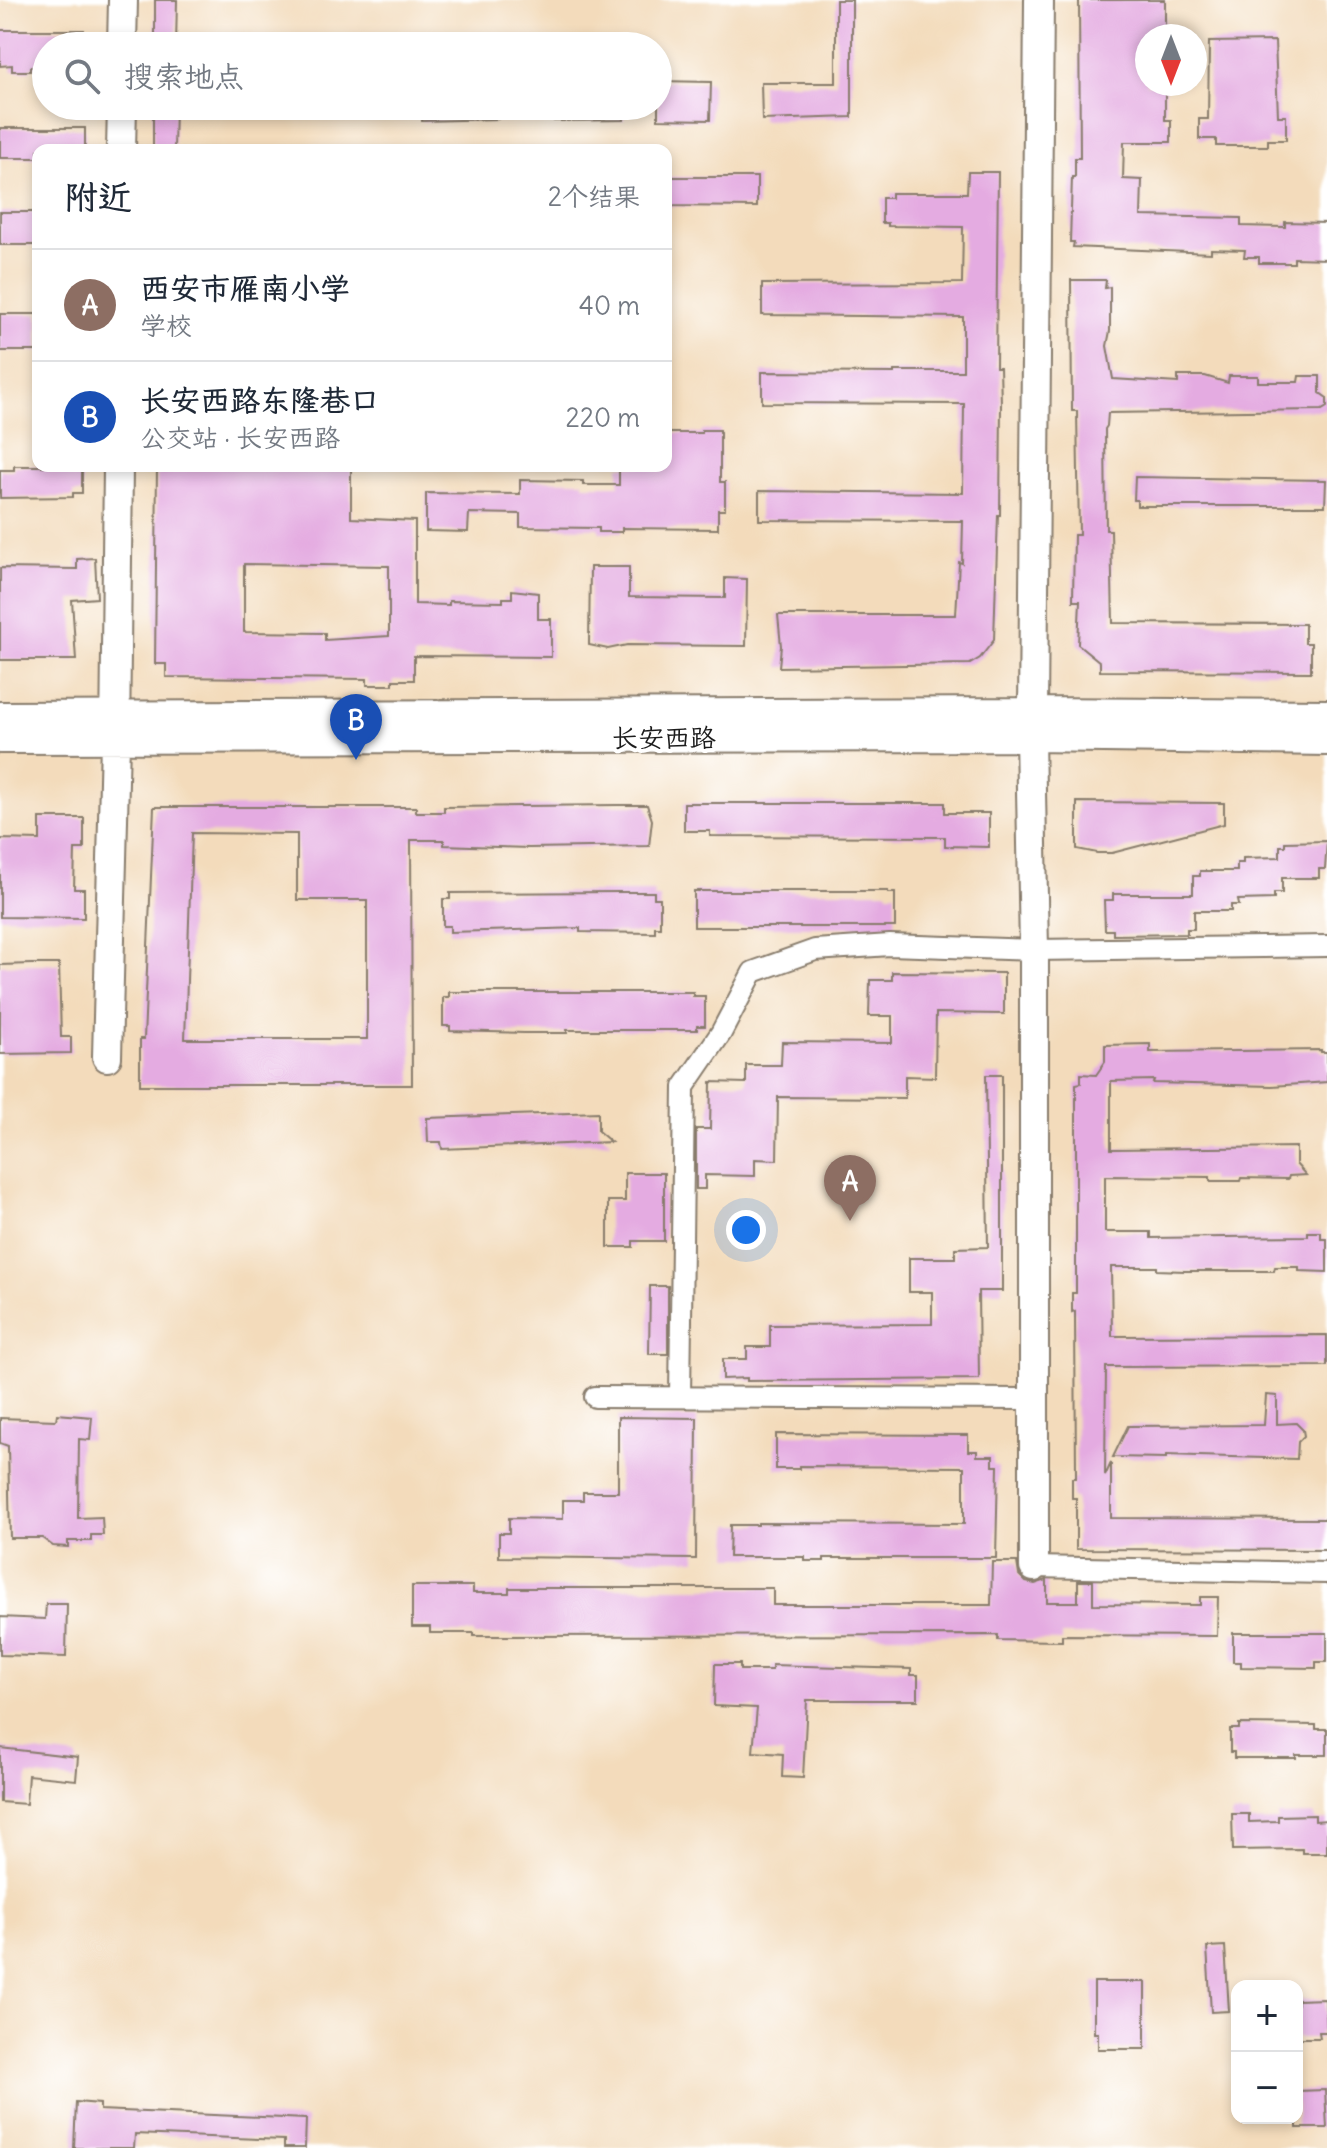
<!DOCTYPE html>
<html lang="zh">
<head>
<meta charset="utf-8">
<style>
  :root { --surface:#fff; --page:#f2f2f3; --text:#1f2937; --muted:#747a83; --line:#e0e1e3; --accent:#1f6fb2 }
  body { margin:0; font-family:Delius,"LXGW WenKai TC",sans-serif; background:var(--page); color:var(--text) }
  .controls { position:absolute; right:24px; bottom:24px; display:grid; overflow:hidden; border-radius:16px; box-shadow:0 4px 12px #0003 }
  .controls button { width:72px; height:72px; display:grid; place-items:center; padding:0; border:0; border-bottom:2px solid var(--line); background:var(--surface); color:var(--text); font:40px sans-serif }
  .compass { position:absolute; left:1135px; top:24px; width:72px; height:72px; border-radius:50%; background:var(--surface); box-shadow:0 4px 12px #0003; rotate:180deg }
  .you { position:absolute; left:746px; top:1230px; width:28px; height:28px; margin:-20px; border:6px solid #fff; border-radius:50%; background:#1a73e8; box-shadow:0 0 0 12px #1a73e833 }
  .badge { display:grid; place-items:center; width:52px; height:52px; border-radius:50%; background:var(--accent); color:#fff; font-size:26px; font-weight:700 }
  .pin { position:absolute; translate:-50% -66px; filter:drop-shadow(0 2px 4px #0008) }
  .pin::after { content:''; position:absolute; top:42px; width:28px; height:24px; background:inherit; clip-path:polygon(0 0,100% 0,50% 100%) }
  .list { margin:0; padding:0; list-style:none }
  h2 { display:flex; justify-content:space-between; align-items:center; height:104px; margin:0; padding:0 32px; font-size:34px }
  h2 small { font-size:26px; font-weight:400; color:var(--muted) }
  .list li { display:grid; grid-template-columns:52px 1fr auto; gap:24px; align-items:center; box-sizing:border-box; height:112px; padding:0 32px; border-top:2px solid var(--line) }
  .list b { display:block; font-size:30px; white-space:nowrap }
  .list p { margin:0; font-size:26px; white-space:nowrap; color:var(--muted) }
  .list em { font-size:26px; font-style:normal; color:var(--muted) }
  .icon { flex:none; width:44px; height:44px; fill:none; stroke:currentColor; stroke-width:2; stroke-linecap:round; stroke-linejoin:round }
  .map { position:relative; flex:none; width:1327px; height:2148px; overflow:hidden }
  .search { position:absolute; background:var(--surface); box-shadow:0 4px 12px #0003; left:32px; top:32px; width:640px; height:88px; display:flex; align-items:center; gap:20px; box-sizing:border-box; padding:0 28px; border-radius:44px; color:var(--muted); font-size:30px }
  .panel { position:absolute; background:var(--surface); box-shadow:0 4px 12px #0003; left:32px; top:144px; width:640px; height:328px; border-radius:16px }
  .map>svg:first-child { display:block }
  .building { fill:#e4abe1; fill-rule:evenodd }
  .lines { fill:none; stroke-linecap:round; stroke-linejoin:round }
  .street-casing { stroke:#887c6c; stroke-width:24 }
  .secondary-casing { stroke:#887c6c; stroke-width:32 }
  .street { stroke:#fff; stroke-width:20 }
  .secondary { stroke:#fff; stroke-width:28 }
  .labels { text-anchor:middle; dominant-baseline:central; stroke-width:8; stroke-linejoin:round; paint-order:stroke }
  .street-label { font-size:26px; fill:#1c1c1c; stroke:#fff }
</style>
</head>
<body>
<div class="map">
<svg width="1327" height="2148" viewBox="0 0 1327 2148">
  <rect width="100%" height="100%" fill="#fff"/>
  <filter id="ink" filterUnits="userSpaceOnUse"><feTurbulence type="fractalNoise" baseFrequency=".0125" numOctaves="2"/><feDisplacementMap in="SourceGraphic" scale="16" xChannelSelector="R" yChannelSelector="G"/><feConvolveMatrix kernelMatrix="1 2 1 2 8 2 1 2 1" color-interpolation-filters="sRGB"/></filter>
  <filter id="wash" filterUnits="userSpaceOnUse"><feTurbulence type="fractalNoise" baseFrequency=".006" numOctaves="4" result="noise"/><feDisplacementMap in="SourceGraphic" scale="32" xChannelSelector="R" yChannelSelector="G"/><feGaussianBlur stdDeviation="1.8" result="paint"/><feColorMatrix in="noise" values="0 0 0 0 0 0 0 0 0 0 0 0 0 0 0 0 0 1.4 0 .05"/><feComposite in="paint" operator="in"/></filter>
  <g filter="url(#wash)">
    <rect width="100%" height="100%" fill="#f3dbbb"/>
    <g id="blocks">
      <!-- building -->
      <path class="building" d="M155 0H177L176 46H155Z
        M836 0H852V117L762 120 761 83H836Z
        M1079 0H1165V36H1147V84H1165V120H1171V142H1124L1123 179 1142 180 1141 216 1241 218V226L1285 227V222L1327 223V259L1294 258V263H1259V257H1244L1245 250 1211 249V253L1073 247 1074 242H1070L1072 177H1075V158H1080Z
        M0 30H84V46H46V67H30V71H12V65L0 66Z
        M1275 41 1278 116H1286V140H1268V146H1216V139H1199V119H1208L1209 42Z
        M658 81 711 82 710 120 658 119Z
        M153 106H175L174 150H153Z
        M422 106H497L498 119 422 121Z
        M554 106H623L624 120 554 121Z
        M0 128H85V150H38V158H0Z
        M968 172H998L996 367H1000L1001 403 1000 515H998L994 640 980 658 970 664 779 667 781 646 778 615H956L959 562 962 563 963 521 759 520V491L963 493 964 404 762 403V372L894 373V371H963V317L762 315V284L962 283 963 227 888 226V223H882V198H891V193H967Z
        M666 177H757V207L666 206Z
        M0 212H38V245H0Z
        M1071 280H1106L1105 288 1110 287V331L1107 346 1113 379 1178 383V376H1205L1228 383 1229 376H1258V382H1298L1299 376H1320V393L1327 398V407L1322 410 1108 413 1107 426 1105 429 1106 530H1111L1113 623 1305 624V643H1311V672L1100 671V662L1078 644 1080 601H1073L1074 535H1079L1077 411H1072Z
        M0 314H38V351H0Z
        M702 430H720V482H725V510H718V529L622 528V532H599V528L520 527V514L469 513 468 532 426 531V493L520 494V480L583 481V485H619V466H666V433H702Z
        M14 466H82V493H73V497L0 498V470H14Z
        M157 466H351V518L415 521V604L449 605V601L503 602V598H512V590L538 593V619H551V657L414 656V680H393V685H367V679L166 677V664H155ZM244 564 389 566V636L325 640V633L244 632Z
        M1135 477 1326 480 1325 506H1137V500H1134Z
        M95 558 97 598 72 600 76 660H0V568L77 569V559Z
        M590 567H629V597L725 598V578L747 579 746 646 627 645 608 649 589 645Z
        M1077 802 1224 803V824L1112 853H1097L1077 849Z
        M684 803H945V813H989V847L945 846V837L710 836V831H684Z
        M617 805H647L652 820 649 846 529 848 444 845V840H411L412 1085H140V1039H144L154 807H416V812H444V807ZM192 833 297 834V900H367V1039H185Z
        M40 818H84V849H75L74 889H84V918L0 917V839L40 840Z
        M1327 841 1325 869H1319V878H1282V893H1274V899L1238 900 1239 905H1231V911H1194V929H1187V934L1113 935V930H1105L1104 900H1113V894H1193V876H1200V871H1237V863H1243V858L1280 857V846H1285V842Z
        M694 891H888V893H895V927H694Z
        M622 892H654V898H660V927H655V933L580 932V928L450 932V926H443V899H450V893Z
        M32 964H59L61 1037H71V1053L0 1054V965Z
        M892 972 1004 973V1014L936 1013 935 1077 905 1076V1098L778 1097 777 1160 755 1159V1176L705 1175V1189H696V1129H710L711 1082 746 1083V1065H781L782 1042 892 1043V1016H869L870 980H892Z
        M449 992H693V996H705V1026H697V1030H567V1033H524L450 1031V1026H443V997H449Z
        M1150 1044V1052L1321 1050V1052H1327V1082L1272 1086 1153 1083 1154 1080 1111 1081V1149L1296 1147V1164L1306 1175 1289 1176 1288 1179 1241 1178 1240 1181H1210V1177L1105 1176V1232H1151V1238L1308 1236V1232H1321V1239H1327V1272L1299 1271V1267H1275L1274 1271H1185L1157 1270V1267H1111L1112 1336 1327 1335V1366L1106 1367 1105 1476 1111 1463V1518L1327 1519V1550L1076 1549V1498H1072V1478H1076L1075 1311 1072 1312V1293H1076V1084L1081 1083V1074L1096 1075 1105 1062V1045Z
        M986 1075H1002V1291H978L979 1379 747 1381V1378L723 1379V1359H747V1347H770V1325L932 1324V1292H909V1258H955V1248L988 1247Z
        M598 1112V1131L611 1142 442 1149 441 1142H428L427 1118Z
        M625 1173H664V1241H633V1247H608V1201H625Z
        M650 1286H668V1354H649Z
        M1266 1395 1277 1396V1424L1296 1423 1303 1430 1304 1436 1298 1442 1297 1459 1166 1455V1458L1113 1457 1128 1426 1264 1425Z
        M57 1414 92 1417 90 1440 79 1439 78 1518 102 1517 103 1535H91V1541H68V1547L53 1546 42 1538H10L8 1446 0 1443V1418L56 1420Z
        M618 1417 697 1418 696 1559 499 1557V1533H509V1518L563 1519V1500H583V1492H618Z
        M776 1434 968 1435V1451H977V1456H993V1466H998L996 1558H824V1561H805V1557H729L730 1525H758V1523L964 1524V1467L799 1466V1469H776Z
        M992 1562H1017L1019 1575 1026 1582 1035 1584 1047 1580V1602H1078V1581H1093V1604L1200 1605V1597H1218L1217 1636 1062 1635V1641L998 1640V1635L474 1636V1633H430V1627H412V1586H473V1593H509V1588H773V1605H991Z
        M46 1604H67L66 1657 0 1655V1617L45 1619Z
        M1233 1633H1327V1662H1316V1668L1241 1667V1662H1233Z
        M715 1664H740V1670H772V1665L911 1669V1675H918V1700H807L803 1778 782 1777 783 1754 753 1752 757 1708 714 1706Z
        M1239 1724 1316 1725V1729H1327V1755H1296V1758H1234V1752H1230V1729H1239Z
        M0 1748 78 1757 76 1780 28 1775 26 1804 0 1802Z
        M1232 1814H1249V1822L1278 1821V1816L1315 1815V1821L1327 1820V1853H1302V1849L1233 1850Z
        M1225 1946 1229 2011 1211 2012 1207 1947Z
        M1094 1982H1145V2049H1098V2033H1094Z
        M1325 1999 1327 2032H1319L1320 2038H1297V2000Z
        M1325 2090 1327 2128H1297V2091Z
        M76 2102 100 2104V2110L306 2119 305 2148H284V2140L135 2134 134 2148H74Z"/>
    </g>
  </g>
  <g filter="url(#ink)">
    <use href="#blocks" fill-opacity="0" stroke="#887c6c" stroke-width="2"/>
    <g class="lines">
      <!-- street casing -->
      <g class="street-casing">
        <path id="street" d="M595 1397 1034 1399
          M680 1397 684 1087 721 1033 753 972 815 950 890 945 1034 950 1327 946
          M1034 1567 1327 1573"/>
      </g>
      <!-- secondary casing -->
      <g class="secondary-casing">
        <path id="secondary" d="M122 46 123 0
          M121 150 122 106
          M0 716 1033 712 1327 714
          M0 739 1033 737 1327 741
          M107 1057 115 741 118 466
          M1034 1567V950L1030 737 1033 712 1039 0"/>
      </g>
      <!-- street -->
      <use href="#street" class="street"/>
      <!-- secondary -->
      <use href="#secondary" class="secondary"/>
    </g>
  </g>
  <g class="labels">
    <!-- street labels -->
    <g class="street-label">
      <text x="664" y="737">长安西路</text>
    </g>
  </g>
</svg>
<div class="controls">
<button>+</button>
<button>−</button>
</div>
<svg class="compass" viewBox="-18 -18 36 36"><path d="M0-13l5 13h-10z" fill="#e53935"/><path d="M0 13l5-13h-10z" fill="#747a83"/></svg>
<div class="you"></div>
<div class="pin badge" style="left:850px;top:1221px;background:#8d6e63">A</div>
<div class="pin badge" style="left:356px;top:760px;background:#1a4fb4">B</div>
<div class="search"><svg class="icon" aria-label="search" viewBox="0 0 24 24"><circle cx="10" cy="10" r="6"/><path d="M15 15l6 6"/></svg>搜索地点</div>
<section class="panel">
<h2>附近<small>2个结果</small></h2>
<ul class="list">
<li><span class="badge" style="background:#8d6e63">A</span><div><b>西安市雁南小学</b><p>学校</p></div><em>40 m</em></li>
<li><span class="badge" style="background:#1a4fb4">B</span><div><b>长安西路东隆巷口</b><p>公交站 · 长安西路</p></div><em>220 m</em></li>
</ul>
</section>
</div>
</body>
</html>
